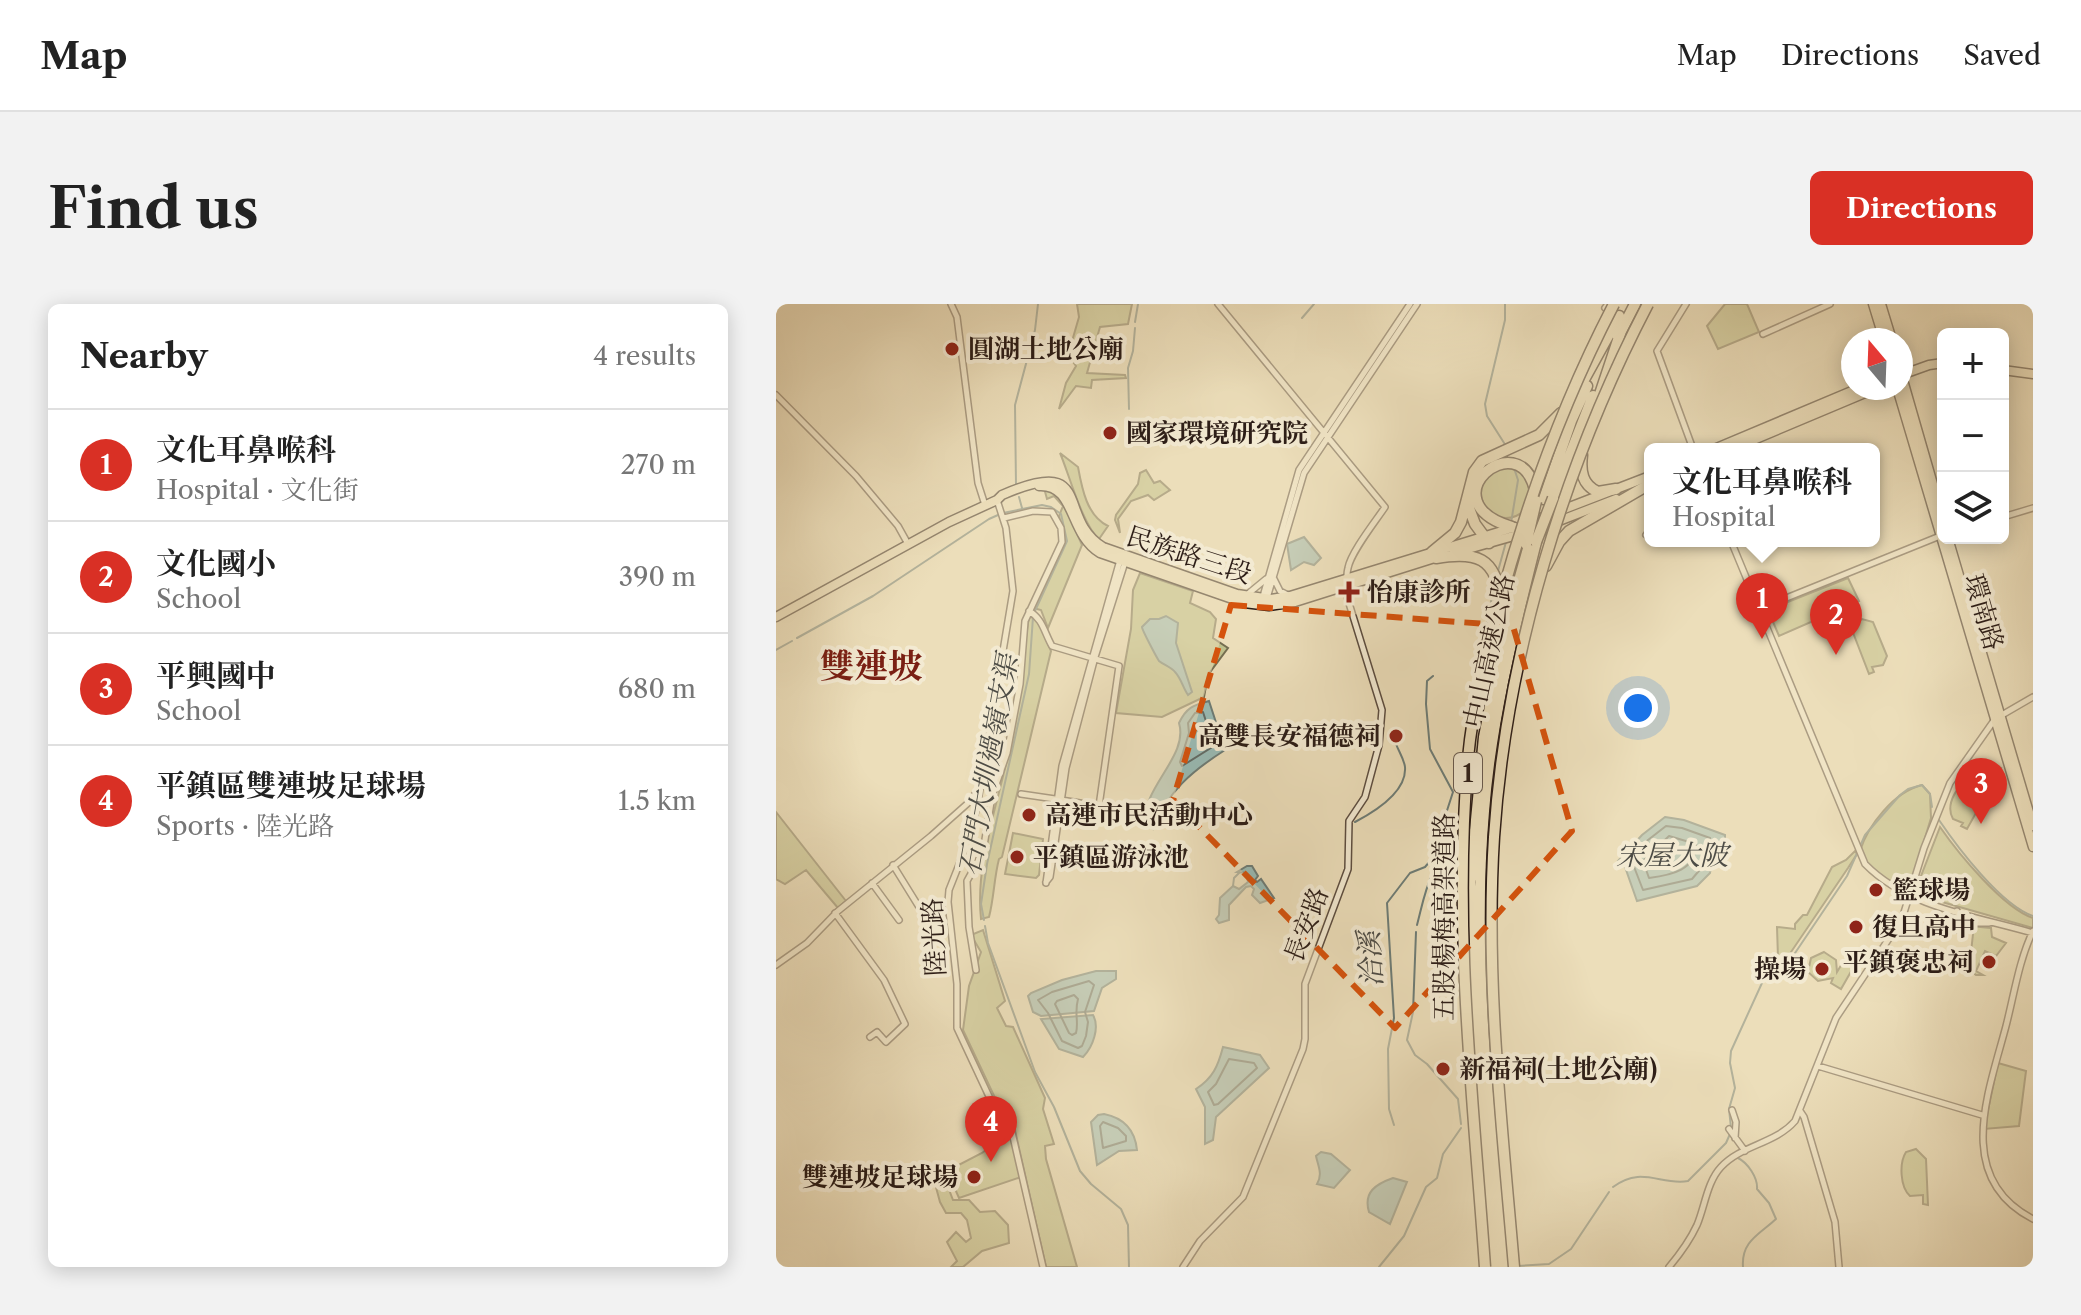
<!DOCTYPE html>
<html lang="en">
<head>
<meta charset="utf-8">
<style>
  :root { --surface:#fff; --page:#f2f2f2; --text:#222; --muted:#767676; --line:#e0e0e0; --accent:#d93025 }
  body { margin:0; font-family:"Libre Caslon Text","Noto Serif TC",serif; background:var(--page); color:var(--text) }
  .controls { position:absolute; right:24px; top:24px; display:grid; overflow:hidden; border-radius:12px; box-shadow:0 4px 20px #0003 }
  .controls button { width:72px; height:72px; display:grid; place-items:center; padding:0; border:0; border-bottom:2px solid var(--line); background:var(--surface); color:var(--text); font:40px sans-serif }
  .compass { position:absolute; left:1065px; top:24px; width:72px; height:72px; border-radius:50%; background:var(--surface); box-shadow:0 4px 20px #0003; rotate:341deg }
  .you { position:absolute; left:862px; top:404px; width:28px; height:28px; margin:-20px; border:6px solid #fff; border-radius:50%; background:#1a73e8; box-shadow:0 0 0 12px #1a73e833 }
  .badge { display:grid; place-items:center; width:52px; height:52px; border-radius:50%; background:var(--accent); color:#fff; font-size:26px; font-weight:700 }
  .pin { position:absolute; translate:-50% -66px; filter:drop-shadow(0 2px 4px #0008) }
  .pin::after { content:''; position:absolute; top:42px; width:28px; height:24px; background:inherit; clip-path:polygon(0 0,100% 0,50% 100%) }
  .popup { position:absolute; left:868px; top:139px; width:236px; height:104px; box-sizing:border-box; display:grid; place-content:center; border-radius:12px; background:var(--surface); filter:drop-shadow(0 2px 6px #0005); font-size:26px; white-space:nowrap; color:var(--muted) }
  .popup b { font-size:30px; color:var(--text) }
  .popup::after { content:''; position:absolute; left:50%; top:100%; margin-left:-16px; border:16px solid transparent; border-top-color:var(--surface) }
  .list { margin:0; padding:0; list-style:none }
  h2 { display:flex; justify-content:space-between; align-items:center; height:104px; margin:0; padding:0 32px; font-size:34px }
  h2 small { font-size:26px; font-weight:400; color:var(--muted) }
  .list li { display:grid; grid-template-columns:52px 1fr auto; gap:24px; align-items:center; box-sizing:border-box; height:112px; padding:0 32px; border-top:2px solid var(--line) }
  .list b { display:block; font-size:30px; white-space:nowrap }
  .list p { margin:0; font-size:26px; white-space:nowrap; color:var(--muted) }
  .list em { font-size:26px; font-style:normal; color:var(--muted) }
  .icon { flex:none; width:44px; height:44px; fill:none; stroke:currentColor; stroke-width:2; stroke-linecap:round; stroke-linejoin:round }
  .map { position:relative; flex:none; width:1257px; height:963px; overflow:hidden; border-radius:12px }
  header { display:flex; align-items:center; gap:48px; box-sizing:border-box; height:112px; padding:0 40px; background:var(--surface); border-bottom:2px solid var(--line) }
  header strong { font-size:38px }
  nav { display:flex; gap:44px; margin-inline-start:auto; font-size:28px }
  .intro { display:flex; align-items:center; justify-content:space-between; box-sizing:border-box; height:192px; padding:0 48px }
  h1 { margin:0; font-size:56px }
  .button { padding:20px 36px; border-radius:12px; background:var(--accent); color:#fff; font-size:28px; font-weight:700 }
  main { display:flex; gap:48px; padding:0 48px }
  aside { flex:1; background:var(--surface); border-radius:12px; box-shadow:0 4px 20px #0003 }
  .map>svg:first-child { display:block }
  .green { fill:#bec08b; stroke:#756e51; stroke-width:2 }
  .water { fill:#99bbb5; stroke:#6d7c76; stroke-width:2 }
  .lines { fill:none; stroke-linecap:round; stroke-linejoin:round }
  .shore { stroke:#626c66; stroke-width:2 }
  .stream { stroke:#6d7c76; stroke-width:2 }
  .minor-casing { stroke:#5c4d40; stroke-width:8 }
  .major-casing { stroke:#2c1d17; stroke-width:11 }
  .highway-casing { stroke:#2c1d17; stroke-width:13 }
  .minor { stroke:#f3ead2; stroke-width:5 }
  .major { stroke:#ecdeba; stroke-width:8 }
  .highway { stroke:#ecdeba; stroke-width:10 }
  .highway-bridge-casing { stroke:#2c1d17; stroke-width:13; stroke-linecap:butt }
  .highway-bridge { stroke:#ecdeba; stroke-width:10 }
  .marked { fill:none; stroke:#d5530d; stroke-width:6; stroke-dasharray:16 10; stroke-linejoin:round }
  .poi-dot { fill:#8f2418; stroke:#f3ead2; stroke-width:3 }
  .labels { text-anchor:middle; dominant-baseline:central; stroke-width:8; stroke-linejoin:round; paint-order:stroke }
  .shield { fill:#f3ead2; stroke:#685a4f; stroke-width:2 }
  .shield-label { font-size:24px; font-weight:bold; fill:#2c1d17 }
  .poi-label { font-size:26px; font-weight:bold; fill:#2c1d17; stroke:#f3ead2; text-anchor:start }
  .street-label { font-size:26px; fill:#2c1d17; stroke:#f3ead2 }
  .water-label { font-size:28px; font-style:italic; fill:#4d4c46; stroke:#f3ead2 }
  .district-label { font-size:34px; font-weight:bold; fill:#7a1f14; stroke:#f3ead2 }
</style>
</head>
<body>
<header>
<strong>Map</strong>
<nav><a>Map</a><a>Directions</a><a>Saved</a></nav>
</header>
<div class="intro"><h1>Find us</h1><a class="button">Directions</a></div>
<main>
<aside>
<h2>Nearby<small>4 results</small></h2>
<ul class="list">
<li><span class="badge">1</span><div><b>文化耳鼻喉科</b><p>Hospital · 文化街</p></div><em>270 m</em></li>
<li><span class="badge">2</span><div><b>文化國小</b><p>School</p></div><em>390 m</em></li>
<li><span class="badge">3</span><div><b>平興國中</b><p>School</p></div><em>680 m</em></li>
<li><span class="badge">4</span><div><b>平鎮區雙連坡足球場</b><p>Sports · 陸光路</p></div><em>1.5 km</em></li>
</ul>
</aside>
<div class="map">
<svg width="1257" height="963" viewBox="0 0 1257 963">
  <rect width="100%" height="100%" fill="#ecdeba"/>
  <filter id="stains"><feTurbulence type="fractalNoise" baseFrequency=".0025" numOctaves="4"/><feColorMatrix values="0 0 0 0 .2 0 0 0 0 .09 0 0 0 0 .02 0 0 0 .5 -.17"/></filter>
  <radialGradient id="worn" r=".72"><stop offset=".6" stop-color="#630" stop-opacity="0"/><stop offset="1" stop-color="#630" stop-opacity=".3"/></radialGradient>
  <!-- green -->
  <path class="green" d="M301 0H356L352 20 324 23 311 69 349 71 350 74 316 76 315 84 300 82 283 105 290 79 300 62 292 51 303 13Z
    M949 0H971L983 28 942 45 931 22Z
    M284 149 302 163C306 185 311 212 332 222L323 235C307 222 293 170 284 149Z
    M705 189a25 25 0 1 1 50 0a25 25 0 1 1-50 0Z
    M370 166 378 179 384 177 394 186 378 196 372 191 355 197 342 215 344 229 339 216 340 211 362 180 364 169Z
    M268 184 285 193 306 241 272 324 265 306 257 304 289 237 283 212 287 202 278 192 271 195Z
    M364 269 417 287 414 299 434 308 440 315 437 334 452 344 432 371 428 393 386 413 340 409 355 325 357 286Z
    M1072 274 1083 297 1003 332 992 306Z
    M1075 312 1079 320 1086 315 1097 318 1111 352 1107 361 1096 363 1098 368 1093 370 1071 313Z
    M253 313 261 314 275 347 226 553 223 555C218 574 218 594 213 613L205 615C199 558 222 501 233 446 242 402 246 357 253 313Z
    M1220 462 1225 464 1191 525 1185 522 1187 519 1177 515C1168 499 1183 482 1194 470L1203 469 1212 476Z
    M1146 481 1154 490 1155 514 1132 590 1089 560 1084 547C1092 521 1118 488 1146 481Z
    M0 508 70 597 62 604 30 566 9 580 0 575Z
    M1164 523C1182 549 1227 604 1257 614V624L1138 590Z
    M237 529 267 535 263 571 260 574 229 570Z
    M1079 547 1081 550 1072 564 1013 651 1002 654 1001 623 1019 625V620L1027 611H1031L1056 563 1070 556Z
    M1194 622 1215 624 1216 633 1230 639 1220 652 1209 647 1200 667 1207 671H1200L1179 654 1195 648 1197 630Z
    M207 626 229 697 221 704 230 722 237 723 269 794 267 805 278 840 269 842 270 855 301 963H270L238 822 220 796 187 726 193 682 205 648 195 631Z
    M1048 648 1060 656 1061 668 1067 658 1077 664 1065 685 1055 679 1057 674 1042 677 1032 668 1035 654Z
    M1222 759 1250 767 1243 822 1208 825Z
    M235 827 245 873 183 894 171 867 206 849Z
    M1140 845 1150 855 1152 901 1147 900V891L1134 892C1124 883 1123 859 1130 848Z
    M167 870 177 896H193L204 908 219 907 232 921 233 939 206 947 187 963H175L181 957 171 938 180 928 190 938 195 934 191 916 185 909H170L164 898 158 876Z"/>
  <!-- water -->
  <path class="water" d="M528 233 545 254 538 261 528 258 515 266 511 240Z
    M390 312 402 319 400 339 416 388 412 391C407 384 405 374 399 368 395 363 388 361 383 357 381 354 366 326 366 323L374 315H383Z
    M433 397 449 446C416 467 392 487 377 525L369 521C365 483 413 453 403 419 410 404 417 401 433 397Z
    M889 513 908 516 949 531V536L937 550 934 569 921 582 861 597 849 563 842 557 866 531Z
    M471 562H476L482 572 479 576 481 578 485 575 498 594 484 599 476 591 478 585 475 582 470 583 453 601V616L443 619 440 615 443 611 444 594 457 582 463 585 472 578 470 569 461 568Z
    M320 667H340V675L326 684 318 707 265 712 257 708 252 692 255 689 286 676Z
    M317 711C324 723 317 743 307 753L283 745 265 715Z
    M447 743 484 751 493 764 440 813 437 836 429 840V803L420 785C437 774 442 762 447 743Z
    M328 810C348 814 359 826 361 846L343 847 321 861 315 818 322 811Z
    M545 848 555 850 574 866 558 884 541 880C547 870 542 862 540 852Z
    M617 874 631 878 614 920 593 908C587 888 600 880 617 874Z"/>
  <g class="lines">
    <!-- shore -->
    <path class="shore" d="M427 408 438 442 406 462 404 458 413 429 412 419 419 409Z
      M890 522 906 524 934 534 927 562 916 575 867 586 855 555 872 536Z
      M893 532 920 540C920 566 896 571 873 574L867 557Z
      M313 677 318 681 309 708 312 718 310 732 306 742 302 744 286 737 272 709 262 696 276 688Z
      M298 691 302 695C298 710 303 717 300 729L296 731 293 729 279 700 281 697Z
      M453 755 478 759 481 764 442 800 438 801 432 788 440 780Z
      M327 818 342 824 350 832V837L327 844 324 822Z"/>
    <!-- stream -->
    <path class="stream" d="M729 0V16L709 100 711 112 730 142
      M526 14 538 0
      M359 18 362 0
      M353 105 352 64 357 47 359 24
      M240 182 239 101 259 26 262 0
      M243 193 246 204
      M227 209 266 201 275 203 285 210 291 237 259 307
      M735 219 742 176 739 167
      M722 267 730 238
      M21 334 97 292 213 215 222 211
      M0 346 16 337
      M706 346 718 282
      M1163 516C1182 544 1225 601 1257 612
      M579 518C598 508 631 488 629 463 628 455 623 448 620 440
      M457 582 458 574 463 569
      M208 616 205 600 211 560 253 370 257 313
      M641 621C649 591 653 556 685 542
      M209 622 212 639 259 768 278 803 304 867 315 880 345 905 352 921 353 963
      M640 628 637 708 631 736 639 751 651 760 682 795 685 820
      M618 821 613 805 612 745 618 714 611 599 634 569 649 563 655 556 677 488 654 445 650 400 651 377 657 372
      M955 824 953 805 959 784 954 759 955 747 991 668 1000 660 1015 655 1071 572 1089 531 1124 491 1132 485 1146 481 1154 490 1156 503
      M962 854C972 859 982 874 981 885L993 899 1000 915C984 930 965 937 967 963
      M837 883C866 861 885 882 912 877L950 839 954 830
      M742 962 773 960 795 945 833 888
      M603 963 628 932 650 883 661 874 667 850 685 824"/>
    <!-- minor casing -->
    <g class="minor-casing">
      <path id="minor" d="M175 0 181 13 202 179 209 201
        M910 0 881 47 917 145
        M829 4 832 0
        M987 30 1054 0
        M0 91 80 172 122 222 132 240
        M221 196 230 224 237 287 202 497 194 533 173 586 172 598 181 680V724L217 801 235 824 267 963
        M1227 213 1257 204
        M870 231 874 226
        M955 237 1089 560C1132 604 1199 612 1257 629
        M497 273 504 287 514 292
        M473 289 490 275
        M491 294 528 169 641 0
        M486 296 523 166 634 0
        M983 305 1164 232
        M253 307C267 315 268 328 276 342L343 362 323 502 285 496
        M245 490 279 495
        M117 561 143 603
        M270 578 274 573 290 464 319 353 350 255
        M96 579 123 616
        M270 579 286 462 344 256
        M59 609 108 676 129 720 110 738 101 728 94 733
        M1181 619H1213
        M1181 626V607
        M1257 627C1243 656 1238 691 1230 722 1213 787 1177 874 1257 915
        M0 661 31 639 62 607 155 532 191 500 204 484
        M200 666 193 623 191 577 207 548 216 492 231 449 244 380 249 317 286 238 285 224 276 208 257 207 228 214
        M1042 762 1206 811
        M956 806 960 818 959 834
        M1024 807 1028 813 1059 918 1063 963
        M953 825 969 847
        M407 963 424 937 467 893 527 745 529 735V680L572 565 573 517 589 493 603 441 606 406 568 283C572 275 570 272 572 264 575 248 599 218 609 203L442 0
        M893 963C904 950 914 936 921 921 929 902 931 878 945 863 965 841 999 840 1019 817L1060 714 1126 615 1148 544 1174 479 1219 415 1257 393"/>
    </g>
    <!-- major casing -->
    <g class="major-casing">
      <path id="major" d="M1097 0 1108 36
        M1105 0 1116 36
        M1227 66 1257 70
        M1125 69 1167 215
        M1125 71 1153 61 1167 59
        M1121 84 1257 543
        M938 145 1083 84
        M956 145 1101 84
        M263 182C300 180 292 230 324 249L468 299 493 302 519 298 665 252
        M752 219 874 172
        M1172 234 1257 522
        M678 249 762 225 840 195
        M0 313 173 218 221 196 226 191C320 150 279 214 327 243L461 290 495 295 514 292 739 223"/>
    </g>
    <!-- highway casing -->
    <g class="highway-casing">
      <path id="highway" d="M842 33 859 0
        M800 90 843 12
        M818 108 845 27
        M806 151C804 167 806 181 822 188L840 185
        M777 194 817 92
        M768 195 795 117 811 82
        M691 199 699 220 713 239
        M736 223C649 197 743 118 759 186
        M656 248 679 229 685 218 698 168 706 157 763 131 785 109
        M660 254C700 247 720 253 725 297
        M770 262 783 238 793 227 872 181
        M718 963 702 788 696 675 694 578 708 433 729 326 753 241
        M728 963C714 812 695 659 708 507 715 416 738 326 760 238"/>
    </g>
    <!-- minor -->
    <use href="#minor" class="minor"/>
    <!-- major -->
    <use href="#major" class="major"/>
    <!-- highway -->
    <use href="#highway" class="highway"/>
    <!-- highway-bridge casing -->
    <g class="highway-bridge-casing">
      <path id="highway-bridge" d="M760 238 777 194
        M750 240 760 197
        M709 963C697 793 677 624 692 454 697 400 711 346 725 294 753 192 789 94 838 0
        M738 963C726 821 709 676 718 533 730 352 788 161 872 0"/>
    </g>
    <!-- highway-bridge -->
    <use href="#highway-bridge" class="highway-bridge"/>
  </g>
  <!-- marked area -->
  <path d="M0 0H1257V963H0ZM455 301 737 322 796 527 619 724 397 496Z" fill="#ecdeba" fill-opacity=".55" fill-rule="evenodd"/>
  <path class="marked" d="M455 301 737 322 796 527 619 724 397 496Z"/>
  <!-- markers -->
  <g class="poi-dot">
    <circle cx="176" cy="45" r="8"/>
    <circle cx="334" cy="129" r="8"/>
    <path d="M569 276h8v8h8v8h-8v8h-8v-8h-8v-8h8z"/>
    <circle cx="620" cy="432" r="8"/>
    <circle cx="253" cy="511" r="8"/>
    <circle cx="241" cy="553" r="8"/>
    <circle cx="1100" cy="586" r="8"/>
    <circle cx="1080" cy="623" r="8"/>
    <circle cx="1213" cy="658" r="8"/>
    <circle cx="1046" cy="665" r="8"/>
    <circle cx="667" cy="765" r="8"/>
    <circle cx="198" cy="873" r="8"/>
  </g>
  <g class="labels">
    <!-- shield labels -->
    <rect class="shield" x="678" y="449" width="28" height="40" rx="6"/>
    <g class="shield-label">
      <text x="692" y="469">1</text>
    </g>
    <!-- poi labels -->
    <g class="poi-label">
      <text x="192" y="45">圓湖土地公廟</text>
      <text x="350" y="129">國家環境研究院</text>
      <text x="591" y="288">怡康診所</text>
      <text x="604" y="432" text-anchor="end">高雙長安福德祠</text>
      <text x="269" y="511">高連市民活動中心</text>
      <text x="257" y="553">平鎮區游泳池</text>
      <text x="1116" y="586">籃球場</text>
      <text x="1096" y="623">復旦高中</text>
      <text x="1197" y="658" text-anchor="end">平鎮褒忠祠</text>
      <text x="1030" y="665" text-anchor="end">操場</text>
      <text x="683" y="765">新福祠(土地公廟)</text>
      <text x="182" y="873" text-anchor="end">雙連坡足球場</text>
    </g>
    <!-- street labels -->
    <g class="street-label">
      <text transform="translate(413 251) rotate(18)">民族路三段</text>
      <text transform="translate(1208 308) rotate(74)">環南路</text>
      <text transform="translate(713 347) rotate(-78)">中山高速公路</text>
      <text transform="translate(668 613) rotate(-90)">五股楊梅高架道路</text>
      <text transform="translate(530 621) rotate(-69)">長安路</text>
      <text transform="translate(158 633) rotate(-93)">陸光路</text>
    </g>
    <!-- water labels -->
    <g class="water-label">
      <text transform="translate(212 461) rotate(-80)">石門大圳過嶺支渠</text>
      <text x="896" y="551">宋屋大陂</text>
      <text transform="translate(594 655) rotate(-94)">洽溪</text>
    </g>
    <!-- district labels -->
    <g class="district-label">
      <text x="95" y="362">雙連坡</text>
    </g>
  </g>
  <rect width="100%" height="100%" filter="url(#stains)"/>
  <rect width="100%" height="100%" fill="url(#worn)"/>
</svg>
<div class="controls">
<button>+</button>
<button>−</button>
<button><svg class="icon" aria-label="layers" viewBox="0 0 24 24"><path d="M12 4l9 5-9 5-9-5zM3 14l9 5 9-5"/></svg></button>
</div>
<svg class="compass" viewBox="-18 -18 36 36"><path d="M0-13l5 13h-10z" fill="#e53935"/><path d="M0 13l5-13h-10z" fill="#767676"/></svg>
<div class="you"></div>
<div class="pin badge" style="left:986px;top:335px">1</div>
<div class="popup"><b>文化耳鼻喉科</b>Hospital</div>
<div class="pin badge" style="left:1060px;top:351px">2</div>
<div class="pin badge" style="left:1205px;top:520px">3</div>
<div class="pin badge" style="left:215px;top:858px">4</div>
</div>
</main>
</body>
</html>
